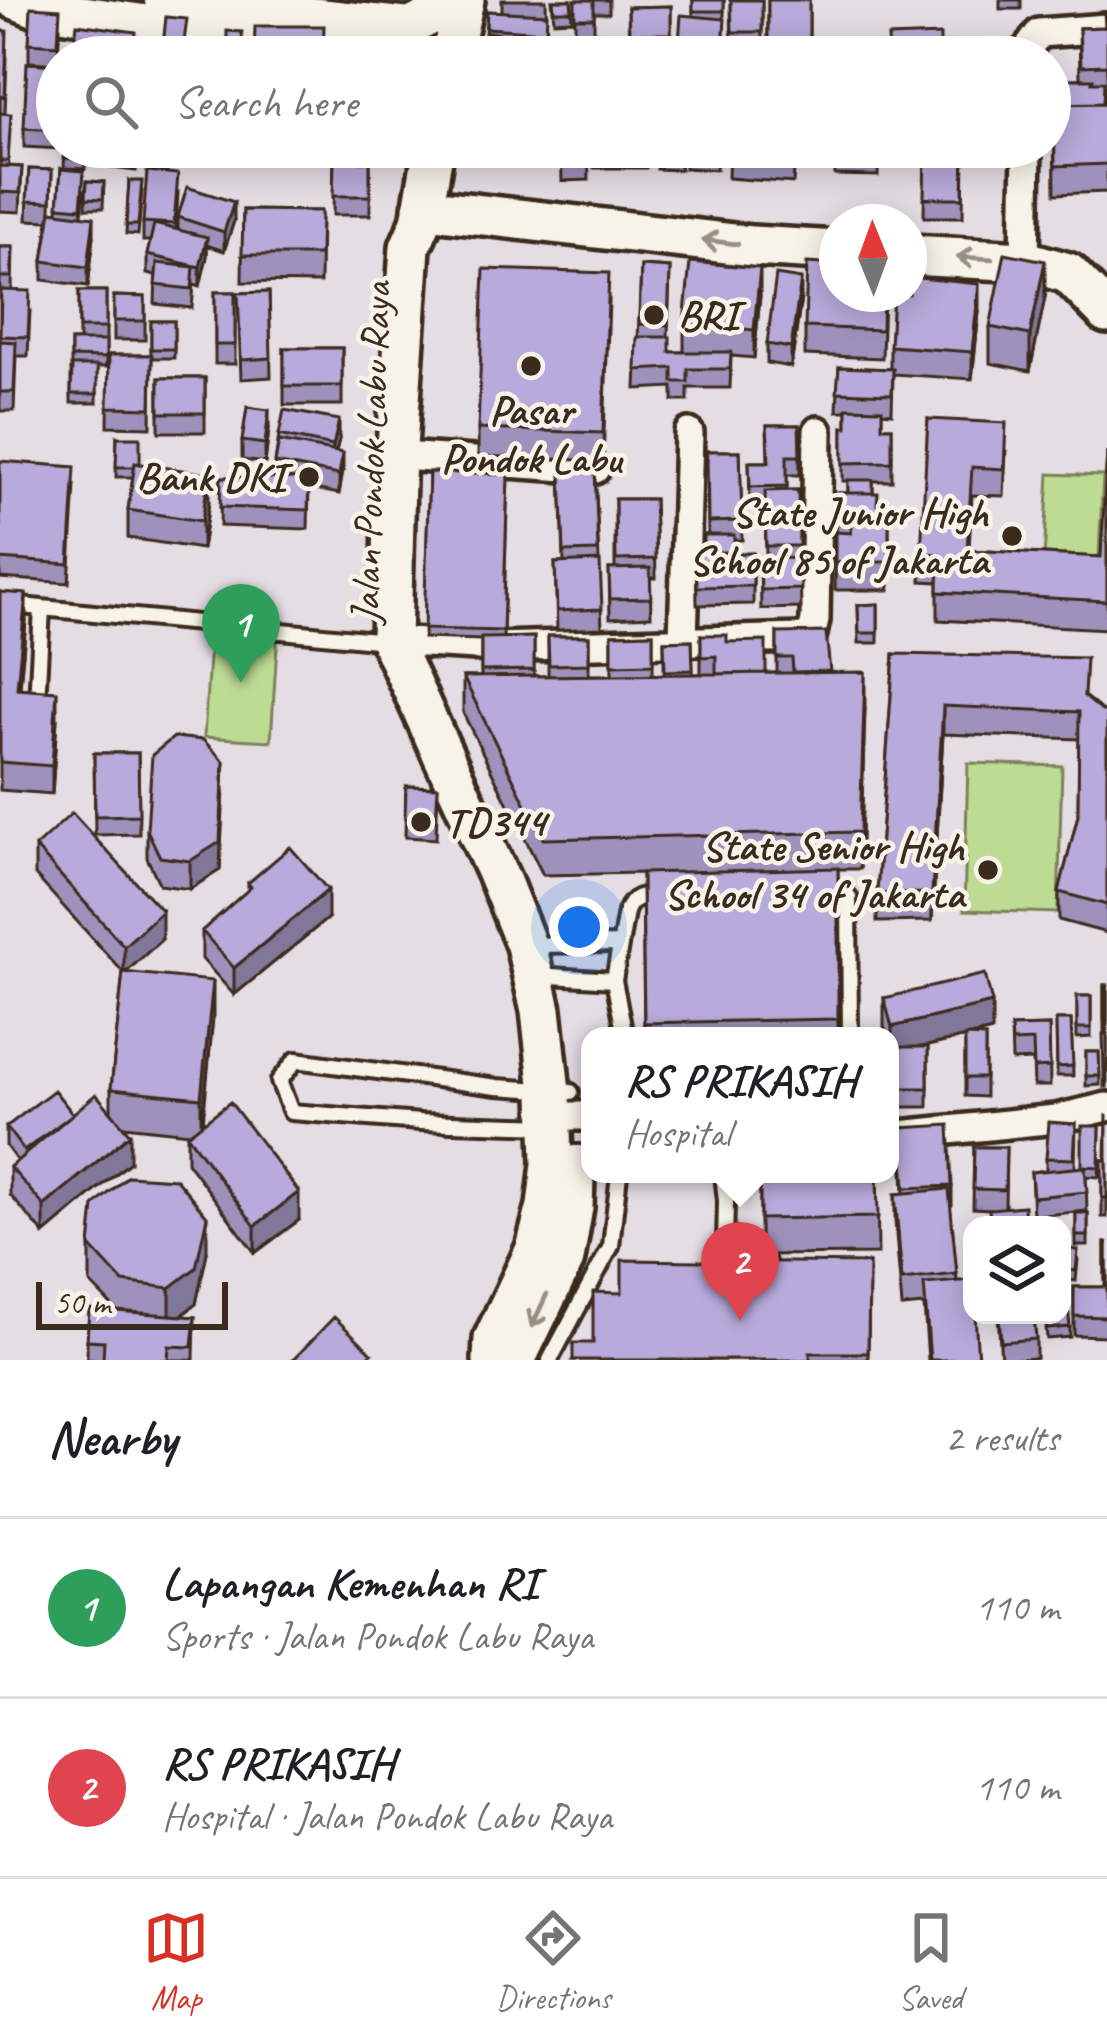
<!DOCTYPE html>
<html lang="en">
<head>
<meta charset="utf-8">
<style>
  :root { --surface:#fff; --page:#f2f2f2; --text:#202124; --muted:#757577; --line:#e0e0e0; --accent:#d93025 }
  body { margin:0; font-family:Caveat,sans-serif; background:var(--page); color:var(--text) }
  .controls { position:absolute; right:36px; bottom:36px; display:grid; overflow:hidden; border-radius:24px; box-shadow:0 6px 30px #0003 }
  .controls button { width:108px; height:108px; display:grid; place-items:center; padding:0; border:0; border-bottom:3px solid var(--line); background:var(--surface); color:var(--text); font:60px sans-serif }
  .compass { position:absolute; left:819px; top:204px; width:108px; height:108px; border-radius:50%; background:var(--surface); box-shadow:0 6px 30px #0003; rotate:359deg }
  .scale { position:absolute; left:36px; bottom:30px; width:192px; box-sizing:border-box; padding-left:12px; border:6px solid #3b2a1e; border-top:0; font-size:33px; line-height:42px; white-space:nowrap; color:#3b2a1e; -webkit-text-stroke:9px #f7f3e8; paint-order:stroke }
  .you { position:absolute; left:579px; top:927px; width:42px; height:42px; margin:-30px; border:9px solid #fff; border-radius:50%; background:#1a73e8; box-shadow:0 0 0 18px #1a73e833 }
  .badge { display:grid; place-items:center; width:78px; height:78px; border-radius:50%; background:var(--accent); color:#fff; font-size:39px; font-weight:700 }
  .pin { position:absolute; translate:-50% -99px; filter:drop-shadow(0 3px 6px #0008) }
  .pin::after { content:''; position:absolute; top:63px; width:42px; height:36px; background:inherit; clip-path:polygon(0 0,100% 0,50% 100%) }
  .popup { position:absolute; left:581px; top:1027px; width:318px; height:156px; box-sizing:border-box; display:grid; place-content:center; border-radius:24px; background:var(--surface); filter:drop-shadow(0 3px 9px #0005); font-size:39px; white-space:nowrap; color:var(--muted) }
  .popup b { font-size:45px; color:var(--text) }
  .popup::after { content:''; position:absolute; left:50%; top:100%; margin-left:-24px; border:24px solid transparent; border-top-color:var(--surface) }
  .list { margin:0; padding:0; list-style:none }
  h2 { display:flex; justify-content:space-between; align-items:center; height:156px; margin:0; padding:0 48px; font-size:51px }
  h2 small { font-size:39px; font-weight:400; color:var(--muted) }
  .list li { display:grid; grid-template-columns:78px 1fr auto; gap:36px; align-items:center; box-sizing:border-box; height:180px; padding:0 48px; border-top:3px solid var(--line) }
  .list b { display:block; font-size:45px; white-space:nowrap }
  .list p { margin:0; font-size:39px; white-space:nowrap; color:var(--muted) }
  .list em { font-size:39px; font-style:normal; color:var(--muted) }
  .icon { flex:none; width:66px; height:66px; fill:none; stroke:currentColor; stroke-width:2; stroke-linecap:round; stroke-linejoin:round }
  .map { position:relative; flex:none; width:1107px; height:1360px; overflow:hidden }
  .search { position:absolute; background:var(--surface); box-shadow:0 6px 30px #0003; left:36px; right:36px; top:36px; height:132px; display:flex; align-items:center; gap:30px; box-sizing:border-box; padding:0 42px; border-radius:66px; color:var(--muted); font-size:45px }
  .sheet { height:516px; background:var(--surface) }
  nav { display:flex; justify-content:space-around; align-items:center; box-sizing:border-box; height:168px; border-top:3px solid var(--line); background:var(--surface); font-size:33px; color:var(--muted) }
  nav a { display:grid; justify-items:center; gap:6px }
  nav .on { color:var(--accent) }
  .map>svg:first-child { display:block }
  .green { fill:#bedb93; stroke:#7c8258; stroke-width:3 }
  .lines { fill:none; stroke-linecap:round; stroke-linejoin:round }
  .service-casing { stroke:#3b2a1e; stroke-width:22 }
  .minor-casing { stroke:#3b2a1e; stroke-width:36 }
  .tertiary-casing { stroke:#3b2a1e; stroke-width:45 }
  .secondary-casing { stroke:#3b2a1e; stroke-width:48 }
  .service { stroke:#f7f3e8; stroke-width:14 }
  .minor { stroke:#f7f3e8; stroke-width:27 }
  .tertiary { stroke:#f7f3e8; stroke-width:36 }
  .secondary { stroke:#f7f3e8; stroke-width:39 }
  .wall { fill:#9e92bc; stroke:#3b2a1e; stroke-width:3 }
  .shaded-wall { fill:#817799; stroke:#3b2a1e; stroke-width:3 }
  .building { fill:#b8aadb; stroke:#3b2a1e; stroke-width:3 }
  .oneway { stroke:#998e83 }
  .poi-dot { fill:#3b2a1e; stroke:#f7f3e8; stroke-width:4.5 }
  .labels { text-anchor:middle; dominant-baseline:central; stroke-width:9; stroke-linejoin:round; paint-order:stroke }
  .poi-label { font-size:42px; font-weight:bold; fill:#3b2a1e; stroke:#f7f3e8; text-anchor:end }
  .street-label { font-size:42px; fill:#3b2a1e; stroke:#f7f3e8 }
</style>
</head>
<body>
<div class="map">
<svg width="1107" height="1360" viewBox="0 0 1107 1360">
  <rect width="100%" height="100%" fill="#e4dde4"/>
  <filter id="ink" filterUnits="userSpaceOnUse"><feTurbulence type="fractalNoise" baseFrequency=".00833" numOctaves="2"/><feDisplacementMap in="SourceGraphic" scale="24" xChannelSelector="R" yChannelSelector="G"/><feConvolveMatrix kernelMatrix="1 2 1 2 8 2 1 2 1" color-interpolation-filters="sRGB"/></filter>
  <g filter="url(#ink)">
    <!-- green -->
    <path class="green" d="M1049 474 1103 476 1098 577 1043 575Z
      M211 625 278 629 271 741 204 737Z
      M968 763 1062 766 1058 913 964 910Z"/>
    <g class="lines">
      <!-- service casing -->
      <g class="service-casing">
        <path id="service" d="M0 604 386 641
          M37 703 42 608
          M820 889C832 888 842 886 849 897L850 1036
          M529 945 620 944
          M536 975 614 980
          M625 1036 614 980 626 912C632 895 644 895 660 894
          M548 1126 420 1122 291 1112 279 1081 296 1060 497 1087 571 1092
          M574 1153H590
          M723 1174 726 1201 725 1245 753 1263H767
          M550 1360 611 1246 619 1174"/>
      </g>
      <!-- minor casing -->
      <g class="minor-casing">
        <path id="minor" d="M1029 57V47L1039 33 1107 28
          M1025 261 1027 147
          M416 457 595 469
          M391 641 493 647 802 638 812 634 815 620 818 431
          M683 641 689 433
          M551 1116H590
          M890 1136 1056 1119 1107 1107"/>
      </g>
      <!-- tertiary casing -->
      <g class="tertiary-casing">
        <path id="tertiary" d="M14 0 35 8 388 57
          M163 0 410 27 433 15 442 0"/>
      </g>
      <!-- secondary casing -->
      <g class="secondary-casing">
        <path id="secondary" d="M451 57 464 0
          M434 147 421 222 410 247 395 478 391 641 501 882 526 945 541 1010 550 1092 552 1164 547 1206 536 1249 494 1339 493 1360
          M423 208 752 246 837 251
          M909 255 1025 261 1068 273 1107 313
          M509 1360 518 1354 564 1259 573 1207 574 1177"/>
      </g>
      <!-- service -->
      <use href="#service" class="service"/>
      <!-- minor -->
      <use href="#minor" class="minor"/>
      <!-- tertiary -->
      <use href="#tertiary" class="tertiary"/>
      <!-- secondary -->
      <use href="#secondary" class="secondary"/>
    </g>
    <!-- wall -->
    <path class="wall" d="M502 0H546L547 44 573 57 525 50V57H483L487 11 502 12Z
      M552 0H571L572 20 554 21Z
      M575 0H609V13H594V37H575Z
      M693 0H724V57H678L693 16Z
      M730 0H762V51H732L731 1Z
      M768 0H809V57H768Z
      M1000 0H1021V9H1000Z
      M671 6V57L629 53 628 7Z
      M1107 12V100L1106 93H1103L1104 103H1107V192L1055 194 1054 125H1050V79H1080L1079 28 1105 27Z
      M60 28 57 64 29 62V43Z
      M0 30 7 58 5 114 9 166 22 167 20 212 0 211Z
      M57 65V147H60V149L24 147V128Z
      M65 147H86L85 169 64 168Z
      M112 147H138L136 171 111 168Z
      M202 147H243V161L202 160Z
      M253 147H323L322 154 253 153Z
      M360 147H405L404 158 360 156Z
      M561 147H588L589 180 562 181Z
      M594 147H646V168H594Z
      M657 147H681L680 170 657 169Z
      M685 147H718L716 170 685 168Z
      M729 147H796L793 183 728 178Z
      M835 147H879L878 176 835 175Z
      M921 147H975V152H964L963 217H924L925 152 921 153Z
      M334 161H370V215H333Z
      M29 169 52 170 51 211 58 212 61 169 84 190 82 215 94 236 88 286 43 280V261L49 221 27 220Z
      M87 181 104 182 103 208H86Z
      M129 181 142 191 138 235 126 234Z
      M178 193 176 229 178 230V217L234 221 224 251 207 245V256L200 286 194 284 192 308 155 304 156 276 147 274V255L150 241H143V222Z
      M243 210 321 211 320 283 242 282Z
      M0 247H13L12 291 30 310 28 356H16L14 411H0Z
      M641 266 670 268 668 337 670 352H684V324L760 296 754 358 731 356 730 388H688V401H673V387L636 389Z
      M79 291H106V367H97V403H71V341H79Z
      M215 292H235V364H215Z
      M269 292 271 377 241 379 238 293Z
      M884 294 882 358 805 355V327Z
      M114 296 145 297V340H114Z
      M1045 297 1030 371 990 363V327Z
      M801 298 791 367 767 363V344Z
      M609 301 603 461 478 456V429Z
      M979 312 972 379 893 374 892 413 882 412V427H892V481H873V493L877 504 889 503V590H835L837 493H848V481H843V427H847V411H837L839 367 890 369V346Z
      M151 321H174V358H152L151 427 108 426 109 355H151Z
      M284 348H342V405H284Z
      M159 378H205V432H159Z
      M928 419 1006 451 1004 496 972 495 969 550 1101 557 1107 452V629L938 620V582L921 581Z
      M767 425H799L800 475H787V490H798L801 608 761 609 760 559H766L765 506H750L749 462H768Z
      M269 429 265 463 242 460V441Z
      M279 435 339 439 336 451 343 471 339 494 309 488 308 529 220 526 221 477 275 478V463Z
      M117 437 140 464 209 502 202 549 128 538V510L133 477H116Z
      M707 451H740L742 540H734V554L753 553V604L697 605 696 554H704V535H708Z
      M0 461 75 485 69 583 0 578Z
      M595 469 602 628 557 630 555 563H564L561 470Z
      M429 472 508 474 503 638 534 637V676H548V636H589V675H612V634L653 633V675L664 674V641L692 640 693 674H701V635L727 642 766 673H777V633L830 672 865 708 860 869H838V1036H644L642 873 543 875 463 713V677H481V640L424 638Z
      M615 499H654L656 578H650L651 616 610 618 609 569H615Z
      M0 592 26 621 20 688 57 719 52 794 0 790Z
      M878 604V643H859L858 605Z
      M894 654 1085 697 1102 711H1107V933L1059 920V892L1078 815 1079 739 943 734 932 921 877 922V894Z
      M94 753H138L139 834 95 835Z
      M406 786 438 787 436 839 405 837Z
      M224 789 220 870 190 889 160 885 147 858V830Z
      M35 847 162 939 126 972 213 1017 203 1123 299 1220 255 1253 187 1162V1135L189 1133 123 1126 130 1162 44 1234 10 1195V1167L17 1161 6 1146V1127L73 1114 111 1112V1089L123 972 35 875Z
      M248 883 328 918 234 995 202 959V931L248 890Z
      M1104 985H1107V1087H1104Z
      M1077 996H1091V1037L1077 1038Z
      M884 998 992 1031 968 1036 985 1037V1097L965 1096V1037L924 1047H928V1107H900V1053L892 1054 890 1036H887L884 1026Z
      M1056 1020H1071L1073 1076H1057Z
      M1049 1026 1050 1086H1034L1033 1060 1012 1061 1011 1027Z
      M1086 1052H1099L1100 1085 1086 1086Z
      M1107 1114V1217H1102V1160H1106Z
      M1076 1124 1075 1168 1082 1167 1100 1126 1099 1177 1086 1176 1087 1211 1033 1216 1031 1172 1046 1170V1158Z
      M901 1128 952 1186V1205H950L957 1281 978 1360H928L924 1305 902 1307 895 1222V1194L904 1193Z
      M974 1147H1006L1005 1207 1025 1225H990V1209L973 1208Z
      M760 1174H877L878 1254 760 1255Z
      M1076 1213H1088V1246H1076Z
      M1105 1243H1107V1336L1074 1335V1287H1105Z
      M90 1246 207 1252 196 1304 181 1316 195 1317 194 1360H87V1340L117 1311 90 1283Z
      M1062 1248 1078 1259 1076 1281 1062 1279Z
      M869 1263 868 1360H573L593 1343 622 1293Z
      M998 1315 1036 1339V1358L1001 1360Z
      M1045 1315 1070 1327V1337L1047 1339Z"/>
    <!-- shaded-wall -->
    <path class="shaded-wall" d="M234 202V221L224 251V232Z
      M94 217V236L88 286V267Z
      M207 237V256L200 286V267Z
      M1045 261V297L1030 371V335Z
      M760 268V296L754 358V330Z
      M801 279V298L791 367V348Z
      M979 284V312L972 379V352Z
      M269 410V429L265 463V444Z
      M339 420V439L333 465V446Z
      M343 453V471L339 494V475Z
      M209 474V502L202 549V521Z
      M26 594V621L17 716V688Z
      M865 672V708L860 869V832Z
      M57 691V719L52 794V766Z
      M943 706V734L932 921V893Z
      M224 761 220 870 190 889V861Z
      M328 890V918L234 995V968Z
      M162 911V939L124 974V946Z
      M213 981V1017L201 1134V1098Z
      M992 1003V1031L892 1054V1027Z
      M130 1134V1162L44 1234V1206Z
      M299 1192V1220L255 1253V1226Z
      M207 1216V1252L196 1304 170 1324V1288Z"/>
    <!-- building -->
    <path class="building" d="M553 0H571L572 11H554Z
      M575 0H594V18H575Z
      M693 0H724V11H693Z
      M731 0H762V32H732Z
      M768 0H809V42H768Z
      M671 6V34H629L628 7Z
      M31 7 60 9 58 45 29 43Z
      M487 11 547 14 546 32 486 28Z
      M1104 12H1107V72L1106 65 1081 66 1079 28 1105 27Z
      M681 15 725 19 722 57H678Z
      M166 17 187 19 182 57 162 55Z
      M77 24 136 32 133 57H73Z
      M255 26H324L323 57H254Z
      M0 30 7 31 5 97 0 96Z
      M227 31 242 32 243 57H227Z
      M486 32 525 37 523 57H483Z
      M940 35V57H889L888 37Z
      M640 38 671 40 669 57H639Z
      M538 43 573 46 572 57H536Z
      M374 45 375 57H340V46Z
      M27 63 57 65V130L24 128Z
      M1050 79H1093L1092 82H1104L1103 103 1054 104V106H1050Z
      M1107 103V164L1055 166 1054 104Z
      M0 113 11 114 8 161H0Z
      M65 147H86L85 160 64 158Z
      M112 147H137L136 161 111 159Z
      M561 147H588L589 161 562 162Z
      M594 147H646V149L594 150Z
      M657 147H680V151L657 150Z
      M685 147H717L716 151 685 149Z
      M729 147H794L793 155 728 151Z
      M835 147H878V157L835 156Z
      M925 147H964L963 198H924Z
      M334 161H370V196H333Z
      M0 166 22 167 20 193 0 192Z
      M29 169 52 170 51 202 27 201Z
      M61 169 84 171 81 208 58 206Z
      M147 171 178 174 174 224 143 222Z
      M87 181 104 182 103 199 86 198Z
      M129 181H142L138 225H126Z
      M187 187 234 202 224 232 178 217Z
      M243 210 321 211 320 255H242Z
      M51 211 94 217 88 267 43 261Z
      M154 224 207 237 200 267 147 255Z
      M0 247H13L11 277H0Z
      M1005 253 1045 261 1030 335 990 327Z
      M690 262 760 268 754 330 684 324Z
      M157 263 194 267 192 289 155 285Z
      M807 263 837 265V294H883L882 330 805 327Z
      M641 266 670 268 668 325 639 324Z
      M484 269 609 273 603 433 478 429Z
      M776 275 801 279 791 348 767 344Z
      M909 277 979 284 972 352 890 346 893 294H909Z
      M1 290 30 291 28 337 0 336Z
      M79 291H106V328H79Z
      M215 292H235V345H215Z
      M269 292 271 358 241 360 238 293Z
      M114 296 145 297V321H114Z
      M151 321H174V349H151Z
      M637 337H670V352H731L730 369H688V382H673V368L636 370Z
      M0 341 16 342 14 392H0Z
      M71 341H106V358L71 357Z
      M284 348H342V386H284Z
      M109 355H152L151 408 108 407Z
      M72 366H97V394H71Z
      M839 367 893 369 892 394 837 392Z
      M159 378H205V413H159Z
      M247 407 269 410 265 444 242 441Z
      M847 408 882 409V427H892V462L843 463V427H847Z
      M284 410 339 420 333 446 279 435Z
      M928 419 1006 423 1004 469 972 467 967 550 1101 557 1107 452V601L938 592 939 554 921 553Z
      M767 425H799L800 456H787V486L750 487 749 462H769Z
      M117 437H140V464L135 463 134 467H116Z
      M279 441 343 453 339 475 275 463Z
      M707 451H740L742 521 708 522Z
      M0 461 75 467 69 564 0 559Z
      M135 463 209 474 202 521 128 510Z
      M595 469 598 551 564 552 561 470Z
      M429 472 508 474 503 631 424 629Z
      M221 477 309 479 308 510 220 507Z
      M848 480H873V493H848Z
      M798 490 799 546H766L765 491Z
      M837 493H878L877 504 889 503V562H835V532L851 533 852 511H838Z
      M615 499H654L656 559 616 560Z
      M704 535H734V552H704Z
      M753 553V586L697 587 696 554Z
      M801 558V589L761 590 760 559Z
      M600 561 602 609 557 611 555 563Z
      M650 568 651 598 610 599 609 569Z
      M0 592 26 594 17 688 57 691 52 766 0 762Z
      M878 604V633H859L858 605Z
      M826 632 830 671 793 672 792 658H777V633Z
      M653 633V664L612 665V634Z
      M701 635H727V642L766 641V673L716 674V656L701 657Z
      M548 636H589V664L549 665Z
      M534 637V670L481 671V638Z
      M692 640 693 670 665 671 664 641Z
      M894 654 1086 658 1084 696 1102 711H1107V905L1059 892 1078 815 1079 712 943 706 932 893 877 894Z
      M865 672 860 832 543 839 463 677Z
      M174 737 203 740 224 761 220 842 190 861 160 857 147 830 152 755Z
      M94 753H138L139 815 95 816Z
      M406 786 438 787 436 820 405 818Z
      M72 813 162 911 124 946 35 847Z
      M290 847 328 890 234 968 202 931 251 887 248 883Z
      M838 868V1019L644 1023 642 873Z
      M123 972 213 981 201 1098 111 1089Z
      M985 974 992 1003 892 1027 884 998Z
      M1104 985H1107V1020H1104Z
      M1077 996H1091V1028H1077Z
      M1056 1020H1071L1073 1066 1057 1067Z
      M1049 1026 1050 1067 1034 1068 1033 1041 1012 1042 1011 1027Z
      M1103 1034H1107V1068H1104Z
      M965 1036 985 1037V1078H965Z
      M900 1047H928V1088H900Z
      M1086 1052H1099L1100 1076H1086Z
      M890 1061H891L892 1098 890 1099Z
      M54 1090 73 1114 24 1151 6 1127Z
      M96 1094 130 1134 44 1206 10 1167Z
      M230 1102 299 1192 255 1226 187 1135Z
      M1049 1122 1076 1124 1074 1159 1046 1158Z
      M949 1125 952 1186 905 1188 901 1128Z
      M1082 1126H1100L1099 1167 1082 1166Z
      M974 1147H1006L1005 1190 973 1189Z
      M1102 1160H1107V1198H1102Z
      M1085 1167 1087 1192 1033 1197 1031 1172Z
      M760 1174H877L878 1217 760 1219Z
      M128 1176 176 1179 207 1216 196 1268 170 1288 123 1282 90 1246 94 1206Z
      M949 1189 957 1274 902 1280 895 1194Z
      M1024 1206 1025 1225H990L989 1209Z
      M1076 1213H1088V1236H1076Z
      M1105 1243H1107V1279H1105Z
      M1062 1248 1078 1250 1076 1271 1062 1269Z
      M622 1260 869 1263 868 1353H810V1360H573V1343H593V1292L622 1293Z
      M972 1280V1315H975L978 1360H930L924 1284Z
      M1074 1287H1107V1317L1074 1316Z
      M1067 1295 1070 1327 1047 1329 1046 1315H1062V1296Z
      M89 1309 195 1317 192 1347 169 1346 168 1360H103L104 1341 87 1340Z
      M999 1315H1034L1036 1339 1001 1342Z
      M334 1317 372 1353 365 1360H293Z"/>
    <!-- one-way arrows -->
    <defs><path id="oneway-shaft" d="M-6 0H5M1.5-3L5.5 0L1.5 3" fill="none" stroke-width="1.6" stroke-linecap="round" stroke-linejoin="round" transform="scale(3)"/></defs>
    <g class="oneway">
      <use href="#oneway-shaft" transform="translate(720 242) rotate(-173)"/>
      <use href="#oneway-shaft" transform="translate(975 258) rotate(-177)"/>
      <use href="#oneway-shaft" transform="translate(539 1311) rotate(115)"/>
    </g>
  </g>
  <!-- markers -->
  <g class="poi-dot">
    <circle cx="654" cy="315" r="12"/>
    <circle cx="531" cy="366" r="12"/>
    <circle cx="309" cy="477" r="12"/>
    <circle cx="1012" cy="536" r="12"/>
    <circle cx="421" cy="822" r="12"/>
    <circle cx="988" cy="870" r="12"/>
  </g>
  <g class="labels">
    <!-- poi labels -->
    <g class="poi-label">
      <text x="678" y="315" text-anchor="start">BRI</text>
      <text x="531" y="410" text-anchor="middle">Pasar<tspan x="531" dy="48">Pondok Labu</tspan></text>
      <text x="285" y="477">Bank DKI</text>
      <text x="988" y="512">State Junior High<tspan x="988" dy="48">School 85 of Jakarta</tspan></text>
      <text x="445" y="822" text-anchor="start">TD344</text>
      <text x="964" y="846">State Senior High<tspan x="964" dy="48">School 34 of Jakarta</tspan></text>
    </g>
    <!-- street labels -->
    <g class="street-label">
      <text transform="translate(371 453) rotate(-88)">Jalan Pondok Labu Raya</text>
    </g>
  </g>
</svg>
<div class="controls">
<button><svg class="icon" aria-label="layers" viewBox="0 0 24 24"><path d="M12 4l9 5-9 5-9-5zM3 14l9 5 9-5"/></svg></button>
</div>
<svg class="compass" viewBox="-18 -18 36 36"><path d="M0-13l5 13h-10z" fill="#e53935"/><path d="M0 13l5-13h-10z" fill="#757577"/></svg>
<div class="scale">50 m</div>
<div class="you"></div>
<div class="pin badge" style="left:241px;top:683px;background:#2e9e5b">1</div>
<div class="pin badge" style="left:740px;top:1321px;background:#e0444e">2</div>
<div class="popup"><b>RS PRIKASIH</b>Hospital</div>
<div class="search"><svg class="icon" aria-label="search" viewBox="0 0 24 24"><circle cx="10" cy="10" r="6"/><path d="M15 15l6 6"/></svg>Search here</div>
</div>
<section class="sheet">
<h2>Nearby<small>2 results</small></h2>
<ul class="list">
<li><span class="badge" style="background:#2e9e5b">1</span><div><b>Lapangan Kemenhan RI</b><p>Sports · Jalan Pondok Labu Raya</p></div><em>110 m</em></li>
<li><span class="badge" style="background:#e0444e">2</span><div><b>RS PRIKASIH</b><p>Hospital · Jalan Pondok Labu Raya</p></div><em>110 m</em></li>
</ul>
</section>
<nav>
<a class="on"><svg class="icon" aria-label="map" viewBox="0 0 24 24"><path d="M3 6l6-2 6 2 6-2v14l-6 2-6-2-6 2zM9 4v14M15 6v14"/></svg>Map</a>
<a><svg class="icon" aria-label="directions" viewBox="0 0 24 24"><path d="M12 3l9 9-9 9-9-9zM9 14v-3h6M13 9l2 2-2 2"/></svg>Directions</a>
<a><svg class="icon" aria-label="saved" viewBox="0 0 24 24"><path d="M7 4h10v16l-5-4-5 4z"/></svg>Saved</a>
</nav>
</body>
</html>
